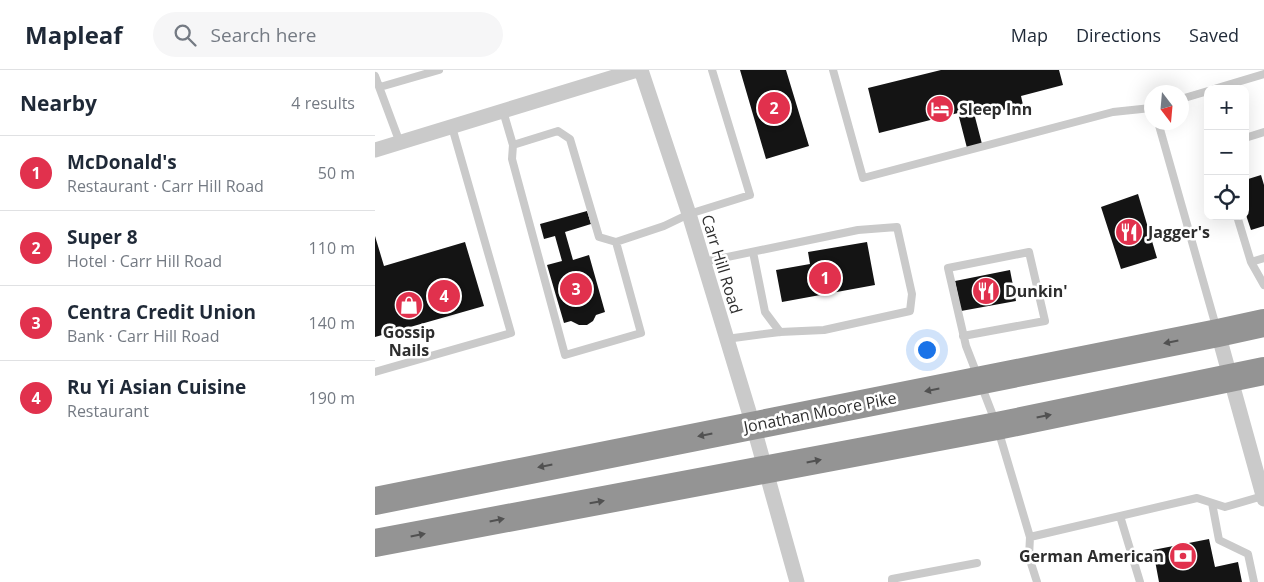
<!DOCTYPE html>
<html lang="en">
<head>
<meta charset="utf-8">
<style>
  :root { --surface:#fff; --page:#f6f6f7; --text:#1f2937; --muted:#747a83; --line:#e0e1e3; --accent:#e1314d }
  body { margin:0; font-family:"Open Sans",sans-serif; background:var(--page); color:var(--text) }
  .controls { position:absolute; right:15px; top:15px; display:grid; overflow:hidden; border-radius:10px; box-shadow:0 5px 20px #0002 }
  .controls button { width:45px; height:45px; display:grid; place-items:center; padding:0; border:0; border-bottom:1px solid var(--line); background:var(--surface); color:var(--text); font:25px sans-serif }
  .compass { position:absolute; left:769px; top:15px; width:45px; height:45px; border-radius:50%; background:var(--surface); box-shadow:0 5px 20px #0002; rotate:164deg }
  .you { position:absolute; left:551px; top:279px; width:18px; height:18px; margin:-12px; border:4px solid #fff; border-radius:50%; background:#1a73e8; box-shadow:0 0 0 8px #1a73e833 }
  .badge { display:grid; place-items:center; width:32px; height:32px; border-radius:50%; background:var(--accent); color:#fff; font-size:16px; font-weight:700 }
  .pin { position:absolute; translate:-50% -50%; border:2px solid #fff; box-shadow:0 1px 5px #0006 }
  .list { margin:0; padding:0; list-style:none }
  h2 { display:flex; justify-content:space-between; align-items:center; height:65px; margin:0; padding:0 20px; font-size:21px }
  h2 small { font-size:16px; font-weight:400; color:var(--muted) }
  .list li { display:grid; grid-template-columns:32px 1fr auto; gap:15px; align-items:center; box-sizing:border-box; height:75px; padding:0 20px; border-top:1px solid var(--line) }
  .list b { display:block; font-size:19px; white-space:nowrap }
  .list p { margin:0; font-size:16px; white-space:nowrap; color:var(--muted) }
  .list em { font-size:16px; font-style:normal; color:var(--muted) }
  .icon { flex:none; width:28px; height:28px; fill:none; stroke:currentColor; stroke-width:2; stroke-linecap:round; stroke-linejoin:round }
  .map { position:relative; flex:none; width:889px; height:512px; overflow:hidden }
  header { display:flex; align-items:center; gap:30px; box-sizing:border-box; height:70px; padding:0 25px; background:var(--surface); border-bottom:1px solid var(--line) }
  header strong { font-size:24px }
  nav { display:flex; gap:28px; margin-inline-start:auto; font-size:18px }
  .search { width:350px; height:45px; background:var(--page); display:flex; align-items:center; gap:12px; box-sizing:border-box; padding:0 18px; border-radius:28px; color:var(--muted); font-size:19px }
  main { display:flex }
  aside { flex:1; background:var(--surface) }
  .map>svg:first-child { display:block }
  .building { fill:#141414 }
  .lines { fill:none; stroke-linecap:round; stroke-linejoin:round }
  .lane { stroke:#cacaca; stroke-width:8 }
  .street { stroke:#cacaca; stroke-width:15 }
  .highway { stroke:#949494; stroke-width:28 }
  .oneway { fill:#515151 }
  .labels { text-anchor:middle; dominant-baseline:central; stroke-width:5; stroke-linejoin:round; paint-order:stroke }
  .poi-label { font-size:16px; font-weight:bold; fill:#2d2d2d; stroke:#fff; text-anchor:start }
  .street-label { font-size:16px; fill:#2d2d2d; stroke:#fff }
</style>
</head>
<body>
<header>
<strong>Mapleaf</strong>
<div class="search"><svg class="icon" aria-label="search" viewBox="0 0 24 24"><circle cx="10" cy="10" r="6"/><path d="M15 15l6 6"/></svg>Search here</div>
<nav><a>Map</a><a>Directions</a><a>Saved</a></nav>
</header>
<main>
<aside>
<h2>Nearby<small>4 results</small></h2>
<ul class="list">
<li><span class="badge">1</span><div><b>McDonald's</b><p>Restaurant · Carr Hill Road</p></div><em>50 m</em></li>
<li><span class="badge">2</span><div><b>Super 8</b><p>Hotel · Carr Hill Road</p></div><em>110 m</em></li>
<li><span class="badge">3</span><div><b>Centra Credit Union</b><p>Bank · Carr Hill Road</p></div><em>140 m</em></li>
<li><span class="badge">4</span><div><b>Ru Yi Asian Cuisine</b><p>Restaurant</p></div><em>190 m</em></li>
</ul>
</aside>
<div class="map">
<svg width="889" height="512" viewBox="0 0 889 512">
  <rect width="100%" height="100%" fill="#fff"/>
  <!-- building -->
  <path class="building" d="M365 0H411L434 76 391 89Z
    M566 0H684L688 15 646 26 648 35 600 47 607 74 592 78 583 43 504 63 493 18Z
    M886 105 889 115V156L876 160 870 142V110Z
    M763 124 782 188 746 199 726 137Z
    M212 141 216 154 190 162 198 190 214 185 230 242 221 245 218 251 212 255H204L196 251 189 253 172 195 187 191 180 166 169 169 165 154Z
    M0 166 9 196 90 172 109 236 0 267Z
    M492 172 500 215 407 232 401 200 435 194 433 182Z
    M635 200 641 231 586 241 580 211Z
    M834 469 840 497 863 492 867 512H784L778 480Z"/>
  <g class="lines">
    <!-- lane -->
    <path class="lane" d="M458 0 488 108 738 42 776 38
      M0 6 25 73
      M5 17 64 0
      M839 19 889 4
      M806 29 833 21
      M128 41 138 75 137 89 190 285 266 263 241 172 289 156 314 144 375 125 337 0
      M783 52 842 260
      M870 68 889 62
      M138 75 183 61 195 69 224 167 241 172
      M862 146 876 192 889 188
      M378 182 390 242 405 262
      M328 192 483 160 522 157 537 224 535 241 449 260 405 262 351 269
      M876 192 889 215
      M588 266 670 251 654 182 573 198 591 276 622 356 655 467 822 428 850 437 888 426
      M0 302 136 263 77 57
      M837 433 844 470 873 484 879 512
      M745 446 765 512
      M655 467 654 487 662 512
      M517 512V509L602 493"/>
    <!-- street -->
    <path class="street" d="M266 0 314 144 378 355 422 512
      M0 80 262 0
      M843 263 889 429"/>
    <!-- highway -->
    <path class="highway" d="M0 431 843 263 889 253
      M0 473 622 356 889 301"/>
  </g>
  <!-- one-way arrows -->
  <defs><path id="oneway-solid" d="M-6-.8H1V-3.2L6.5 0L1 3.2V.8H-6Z" transform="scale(1.25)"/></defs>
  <g class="oneway">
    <use href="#oneway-solid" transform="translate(796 272) rotate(169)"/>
    <use href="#oneway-solid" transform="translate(557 320) rotate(169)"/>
    <use href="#oneway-solid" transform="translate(669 346) rotate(-11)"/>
    <use href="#oneway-solid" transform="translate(330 365) rotate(169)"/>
    <use href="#oneway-solid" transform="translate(439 391) rotate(-11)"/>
    <use href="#oneway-solid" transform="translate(170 396) rotate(169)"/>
    <use href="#oneway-solid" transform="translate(222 432) rotate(-10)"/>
    <use href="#oneway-solid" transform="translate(122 450) rotate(-11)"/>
    <use href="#oneway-solid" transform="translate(43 465) rotate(-11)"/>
  </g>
  <!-- icons -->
  <defs>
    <g id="hotel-disc" transform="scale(1.4375)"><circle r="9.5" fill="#e1314d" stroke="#fff"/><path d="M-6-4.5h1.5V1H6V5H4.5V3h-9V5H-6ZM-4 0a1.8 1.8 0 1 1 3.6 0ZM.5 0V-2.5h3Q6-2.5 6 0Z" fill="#fff"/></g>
    <g id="restaurant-disc" transform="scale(1.4375)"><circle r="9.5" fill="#e1314d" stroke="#fff"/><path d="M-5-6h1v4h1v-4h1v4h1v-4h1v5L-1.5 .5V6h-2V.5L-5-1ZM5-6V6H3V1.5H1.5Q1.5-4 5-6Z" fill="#fff"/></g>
    <g id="shop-disc" transform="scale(1.4375)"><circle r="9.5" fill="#e1314d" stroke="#fff"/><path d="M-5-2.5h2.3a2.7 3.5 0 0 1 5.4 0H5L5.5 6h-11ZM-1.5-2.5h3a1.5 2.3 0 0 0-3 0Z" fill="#fff"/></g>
    <g id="bank-disc" transform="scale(1.4375)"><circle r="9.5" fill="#e1314d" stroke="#fff"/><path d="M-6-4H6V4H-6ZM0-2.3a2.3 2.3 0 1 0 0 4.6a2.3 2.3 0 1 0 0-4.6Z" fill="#fff"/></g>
  </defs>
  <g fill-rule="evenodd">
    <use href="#hotel-disc" x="565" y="39"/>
    <use href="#restaurant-disc" x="754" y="162"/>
    <use href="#restaurant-disc" x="611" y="221"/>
    <use href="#shop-disc" x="34" y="235"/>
    <use href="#bank-disc" x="808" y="486"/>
  </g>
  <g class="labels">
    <!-- poi labels -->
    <g class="poi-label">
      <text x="584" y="39">Sleep Inn</text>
      <text x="773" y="162">Jagger's</text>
      <text x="630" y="221">Dunkin'</text>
      <text x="34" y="262" text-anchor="middle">Gossip<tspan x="34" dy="18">Nails</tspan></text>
      <text x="789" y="486" text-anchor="end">German American</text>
    </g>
    <!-- street labels -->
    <g class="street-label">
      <text transform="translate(347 194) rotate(73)">Carr Hill Road</text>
      <text transform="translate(445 342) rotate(-11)">Jonathan Moore Pike</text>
    </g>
  </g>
</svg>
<div class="controls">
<button>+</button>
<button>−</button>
<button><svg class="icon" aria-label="locate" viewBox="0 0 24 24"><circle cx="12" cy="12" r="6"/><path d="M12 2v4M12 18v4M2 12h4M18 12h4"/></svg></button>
</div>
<svg class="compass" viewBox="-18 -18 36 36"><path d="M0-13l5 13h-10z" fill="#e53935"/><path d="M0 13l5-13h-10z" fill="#747a83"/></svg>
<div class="you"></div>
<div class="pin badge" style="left:450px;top:208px">1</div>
<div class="pin badge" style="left:399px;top:38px">2</div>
<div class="pin badge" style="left:201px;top:219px">3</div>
<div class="pin badge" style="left:69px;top:226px">4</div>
</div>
</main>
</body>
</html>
